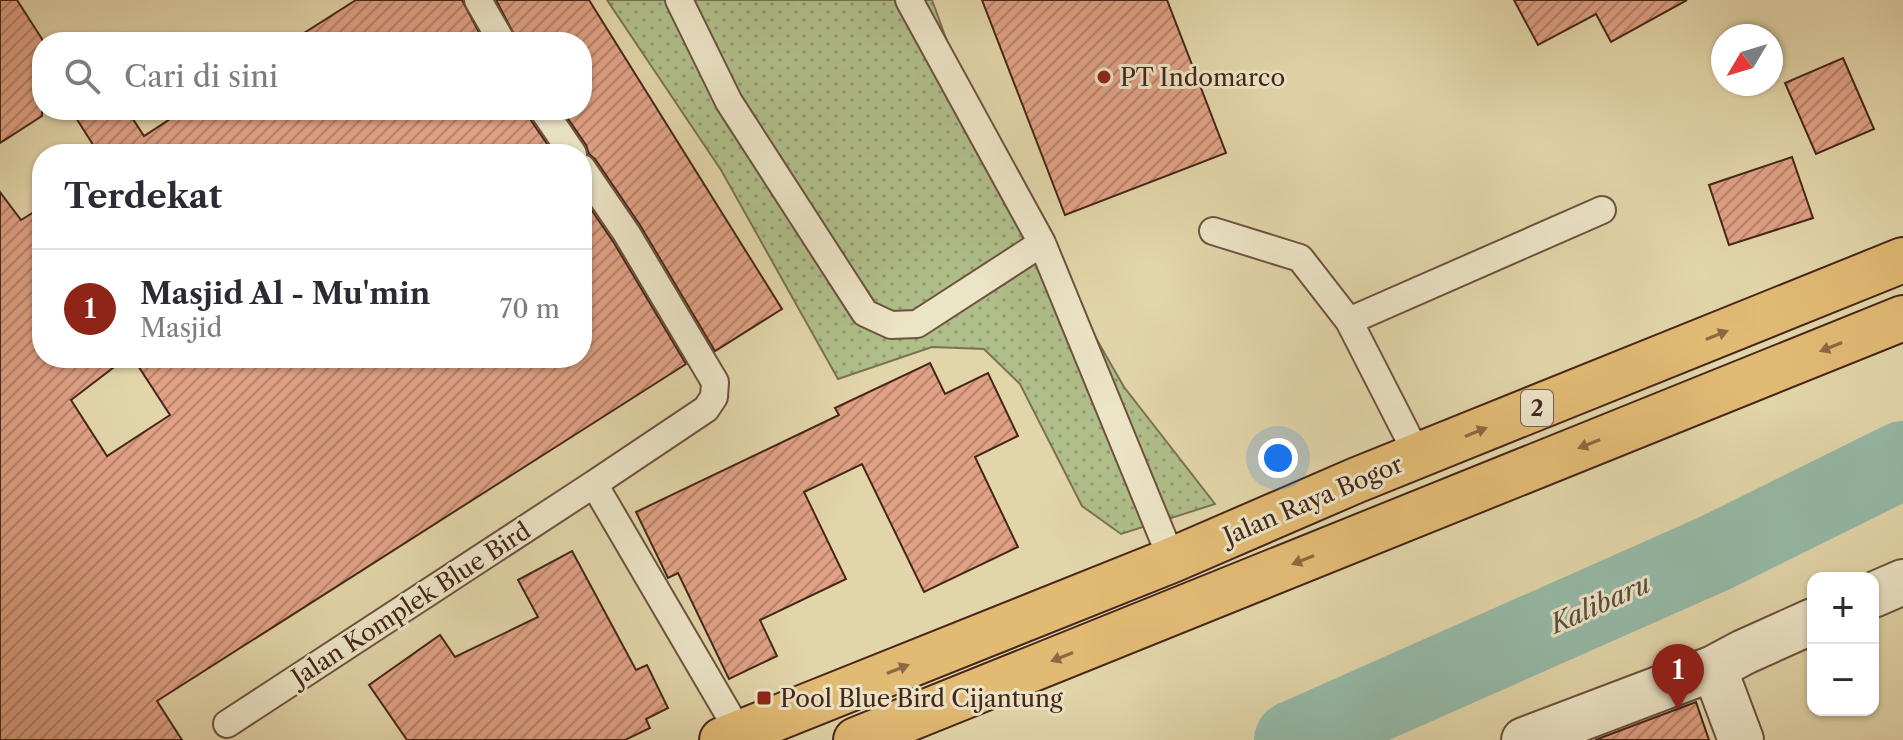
<!DOCTYPE html>
<html lang="id">
<head>
<meta charset="utf-8">
<style>
  :root { --surface:#fff; --page:#f7f7f7; --text:#2b2b33; --muted:#7c7c81; --line:#e1e1e2; --accent:#8f2418 }
  body { margin:0; font-family:"Libre Caslon Text",serif; background:var(--page); color:var(--text) }
  .controls { position:absolute; right:24px; bottom:24px; display:grid; overflow:hidden; border-radius:16px; box-shadow:0 2px 6px #0004 }
  .controls button { width:72px; height:72px; display:grid; place-items:center; padding:0; border:0; border-bottom:2px solid var(--line); background:var(--surface); color:var(--text); font:40px sans-serif }
  .compass { position:absolute; left:1711px; top:24px; width:72px; height:72px; border-radius:50%; background:var(--surface); box-shadow:0 2px 6px #0004; rotate:232deg }
  .you { position:absolute; left:1278px; top:458px; width:28px; height:28px; margin:-20px; border:6px solid #fff; border-radius:50%; background:#1a73e8; box-shadow:0 0 0 12px #1a73e833 }
  .badge { display:grid; place-items:center; width:52px; height:52px; border-radius:50%; background:var(--accent); color:#fff; font-size:26px; font-weight:700 }
  .pin { position:absolute; translate:-50% -66px; filter:drop-shadow(0 2px 4px #0008) }
  .pin::after { content:''; position:absolute; top:42px; width:28px; height:24px; background:inherit; clip-path:polygon(0 0,100% 0,50% 100%) }
  .list { margin:0; padding:0; list-style:none }
  h2 { display:flex; justify-content:space-between; align-items:center; height:104px; margin:0; padding:0 32px; font-size:34px }
  h2 small { font-size:26px; font-weight:400; color:var(--muted) }
  .list li { display:grid; grid-template-columns:52px 1fr auto; gap:24px; align-items:center; box-sizing:border-box; height:120px; padding:0 32px; border-top:2px solid var(--line) }
  .list b { display:block; font-size:30px; white-space:nowrap }
  .list p { margin:0; font-size:26px; white-space:nowrap; color:var(--muted) }
  .list em { font-size:26px; font-style:normal; color:var(--muted) }
  .icon { flex:none; width:44px; height:44px; fill:none; stroke:currentColor; stroke-width:2; stroke-linecap:round; stroke-linejoin:round }
  .map { position:relative; flex:none; width:1903px; height:740px; overflow:hidden }
  .search { position:absolute; background:var(--surface); box-shadow:0 2px 6px #0004; left:32px; top:32px; width:560px; height:88px; display:flex; align-items:center; gap:20px; box-sizing:border-box; padding:0 28px; border-radius:32px; color:var(--muted); font-size:30px }
  .panel { position:absolute; background:var(--surface); box-shadow:0 2px 6px #0004; left:32px; top:144px; width:560px; height:224px; border-radius:32px }
  .map>svg:first-child { display:block }
  .grass { fill:url(#grass-dots); stroke:#7b7252; stroke-width:2 }
  .lines { fill:none; stroke-linecap:round; stroke-linejoin:round }
  .river { stroke:#95b9a7; stroke-width:78 }
  .building { fill:url(#building-hatch); stroke:#46261a; stroke-width:2 }
  .service-casing { stroke:#6d523e; stroke-width:30 }
  .minor-casing { stroke:#6d523e; stroke-width:48 }
  .trunk-casing { stroke:#46261a; stroke-width:48 }
  .service { stroke:#ece4c7; stroke-width:26 }
  .minor { stroke:#ece4c7; stroke-width:44 }
  .trunk { stroke:#e1ba74; stroke-width:44 }
  .oneway { fill:#8c6942 }
  .poi-dot { fill:#8f2418; stroke:#ece4c7; stroke-width:3 }
  .labels { text-anchor:middle; dominant-baseline:central; stroke-width:6; stroke-linejoin:round; paint-order:stroke }
  .shield { fill:#ece4c7; stroke:#785f4e; stroke-width:2 }
  .shield-label { font-size:22px; font-weight:bold; fill:#46261a }
  .poi-label { font-size:24px; fill:#46261a; stroke:#ece4c7; text-anchor:start }
  .street-label { font-size:24px; fill:#46261a; stroke:#ece4c7 }
  .water-label { font-size:26px; font-style:italic; fill:#5a4b3d; stroke:#ece4c7 }
</style>
</head>
<body>
<div class="map">
<svg width="1903" height="740" viewBox="0 0 1903 740">
  <defs>
    <pattern id="grass-dots" width="8" height="8" patternUnits="userSpaceOnUse" patternTransform="scale(2)"><rect width="8" height="8" fill="#b0be8a"/><path d="M2 2h.1M6 6h.1" fill="none" stroke="#919a70" stroke-width="1.8" stroke-linecap="round"/></pattern>
    <pattern id="building-hatch" width="6" height="6" patternUnits="userSpaceOnUse" patternTransform="scale(2)"><rect width="6" height="6" fill="#e0a185"/><path d="M-1 1l2-2M0 6l6-6M5 7l2-2" fill="none" stroke="#b7836c"/></pattern>
  </defs>
  <rect width="100%" height="100%" fill="#e2d5a9"/>
  <filter id="stains"><feTurbulence type="fractalNoise" baseFrequency=".0025" numOctaves="4"/><feColorMatrix values="0 0 0 0 .2 0 0 0 0 .09 0 0 0 0 .02 0 0 0 .5 -.17"/></filter>
  <radialGradient id="worn" r=".72"><stop offset=".6" stop-color="#630" stop-opacity="0"/><stop offset="1" stop-color="#630" stop-opacity=".3"/></radialGradient>
  <!-- grass -->
  <path class="grass" d="M607 0H932L984 143 1124 387 1215 504 1121 534 1082 506 1020 384 984 349 932 347 838 379 721 170Z"/>
  <g class="lines">
    <!-- river -->
    <path class="river" d="M1293 740 1715 553 1903 460"/>
  </g>
  <!-- building -->
  <path class="building" d="M0 0H17L42 39V116L0 143Z
    M356 0H462L484 42H290Z
    M496 0H589L782 309 715 351 640 225 595 159 589 154 586 145 562 110H582V42H518Z
    M982 0H1167L1226 153 1065 215Z
    M1514 0H1687L1611 42 1596 14 1538 45Z
    M1843 58 1874 129 1816 154 1785 83Z
    M71 110H127L144 136 184 110H527L530 119 554 154H99Z
    M1792 157 1813 218 1729 245 1709 185Z
    M0 192 21 220 42 207V358H126L71 400 107 456 170 415 133 358H582V196L614 243 686 364 157 701 182 740H0Z
    M930 363 945 394 988 373 1018 436 975 457 1018 547 924 592 862 464 804 492 846 579 760 620 777 656 729 679 678 573 668 578 636 512 839 415 835 408Z
    M572 551 636 670 647 665 668 708 646 719 650 728 625 740H407L369 685 440 635 455 657 538 617 518 580Z
    M1696 702 1709 740H1595Z"/>
  <g class="lines">
    <!-- service casing -->
    <g class="service-casing">
      <path id="service" d="M478 0 502 42
        M679 0 729 102 865 313 891 325 917 324 1042 243
        M909 0 1042 243 1172 560
        M543 110 573 154
        M582 168 627 234 715 382 714 397 706 409 594 484 739 732
        M1213 231 1300 258 1349 321
        M1418 456 1349 321 1602 210
        M227 724 594 484"/>
    </g>
    <!-- minor casing -->
    <g class="minor-casing">
      <path id="minor" d="M1873 595 1903 582
        M1714 668 1741 740
        M1524 740 1714 668 1744 652 1813 621"/>
    </g>
    <!-- trunk casing -->
    <g class="trunk-casing">
      <path id="trunk" d="M722 740 1172 560 1357 480 1903 260
        M856 740 1903 318"/>
    </g>
    <!-- service -->
    <use href="#service" class="service"/>
    <!-- minor -->
    <use href="#minor" class="minor"/>
    <!-- trunk -->
    <use href="#trunk" class="trunk"/>
  </g>
  <!-- one-way arrows -->
  <defs><path id="oneway-solid" d="M-6-.8H1V-3.2L6.5 0L1 3.2V.8H-6Z" transform="scale(2)"/></defs>
  <g class="oneway">
    <use href="#oneway-solid" transform="translate(1717 335) rotate(-22)"/>
    <use href="#oneway-solid" transform="translate(1831 347) rotate(158)"/>
    <use href="#oneway-solid" transform="translate(1476 432) rotate(-22)"/>
    <use href="#oneway-solid" transform="translate(1589 444) rotate(158)"/>
    <use href="#oneway-solid" transform="translate(1303 560) rotate(158)"/>
    <use href="#oneway-solid" transform="translate(1062 657) rotate(158)"/>
    <use href="#oneway-solid" transform="translate(898 669) rotate(-22)"/>
  </g>
  <!-- markers -->
  <g class="poi-dot">
    <circle cx="1104" cy="77" r="8"/>
    <rect x="756" y="690" width="16" height="16" rx="4"/>
  </g>
  <g class="labels">
    <!-- shield labels -->
    <rect class="shield" x="1521" y="390" width="32" height="36" rx="6"/>
    <g class="shield-label">
      <text x="1537" y="408">2</text>
    </g>
    <!-- poi labels -->
    <g class="poi-label">
      <text x="1120" y="77">PT Indomarco</text>
      <text x="780" y="698">Pool Blue Bird Cijantung</text>
    </g>
    <!-- street labels -->
    <g class="street-label">
      <text transform="translate(1313 500) rotate(-23)">Jalan Raya Bogor</text>
      <text transform="translate(411 604) rotate(-33)">Jalan Komplek Blue Bird</text>
    </g>
    <!-- water labels -->
    <g class="water-label">
      <text transform="translate(1600 604) rotate(-24)">Kalibaru</text>
    </g>
  </g>
  <rect width="100%" height="100%" filter="url(#stains)"/>
  <rect width="100%" height="100%" fill="url(#worn)"/>
</svg>
<div class="controls">
<button>+</button>
<button>−</button>
</div>
<svg class="compass" viewBox="-18 -18 36 36"><path d="M0-13l5 13h-10z" fill="#e53935"/><path d="M0 13l5-13h-10z" fill="#7c7c81"/></svg>
<div class="you"></div>
<div class="pin badge" style="left:1678px;top:710px">1</div>
<div class="search"><svg class="icon" aria-label="search" viewBox="0 0 24 24"><circle cx="10" cy="10" r="6"/><path d="M15 15l6 6"/></svg>Cari di sini</div>
<section class="panel">
<h2>Terdekat<small></small></h2>
<ul class="list">
<li><span class="badge">1</span><div><b>Masjid Al - Mu'min</b><p>Masjid</p></div><em>70 m</em></li>
</ul>
</section>
</div>
</body>
</html>
